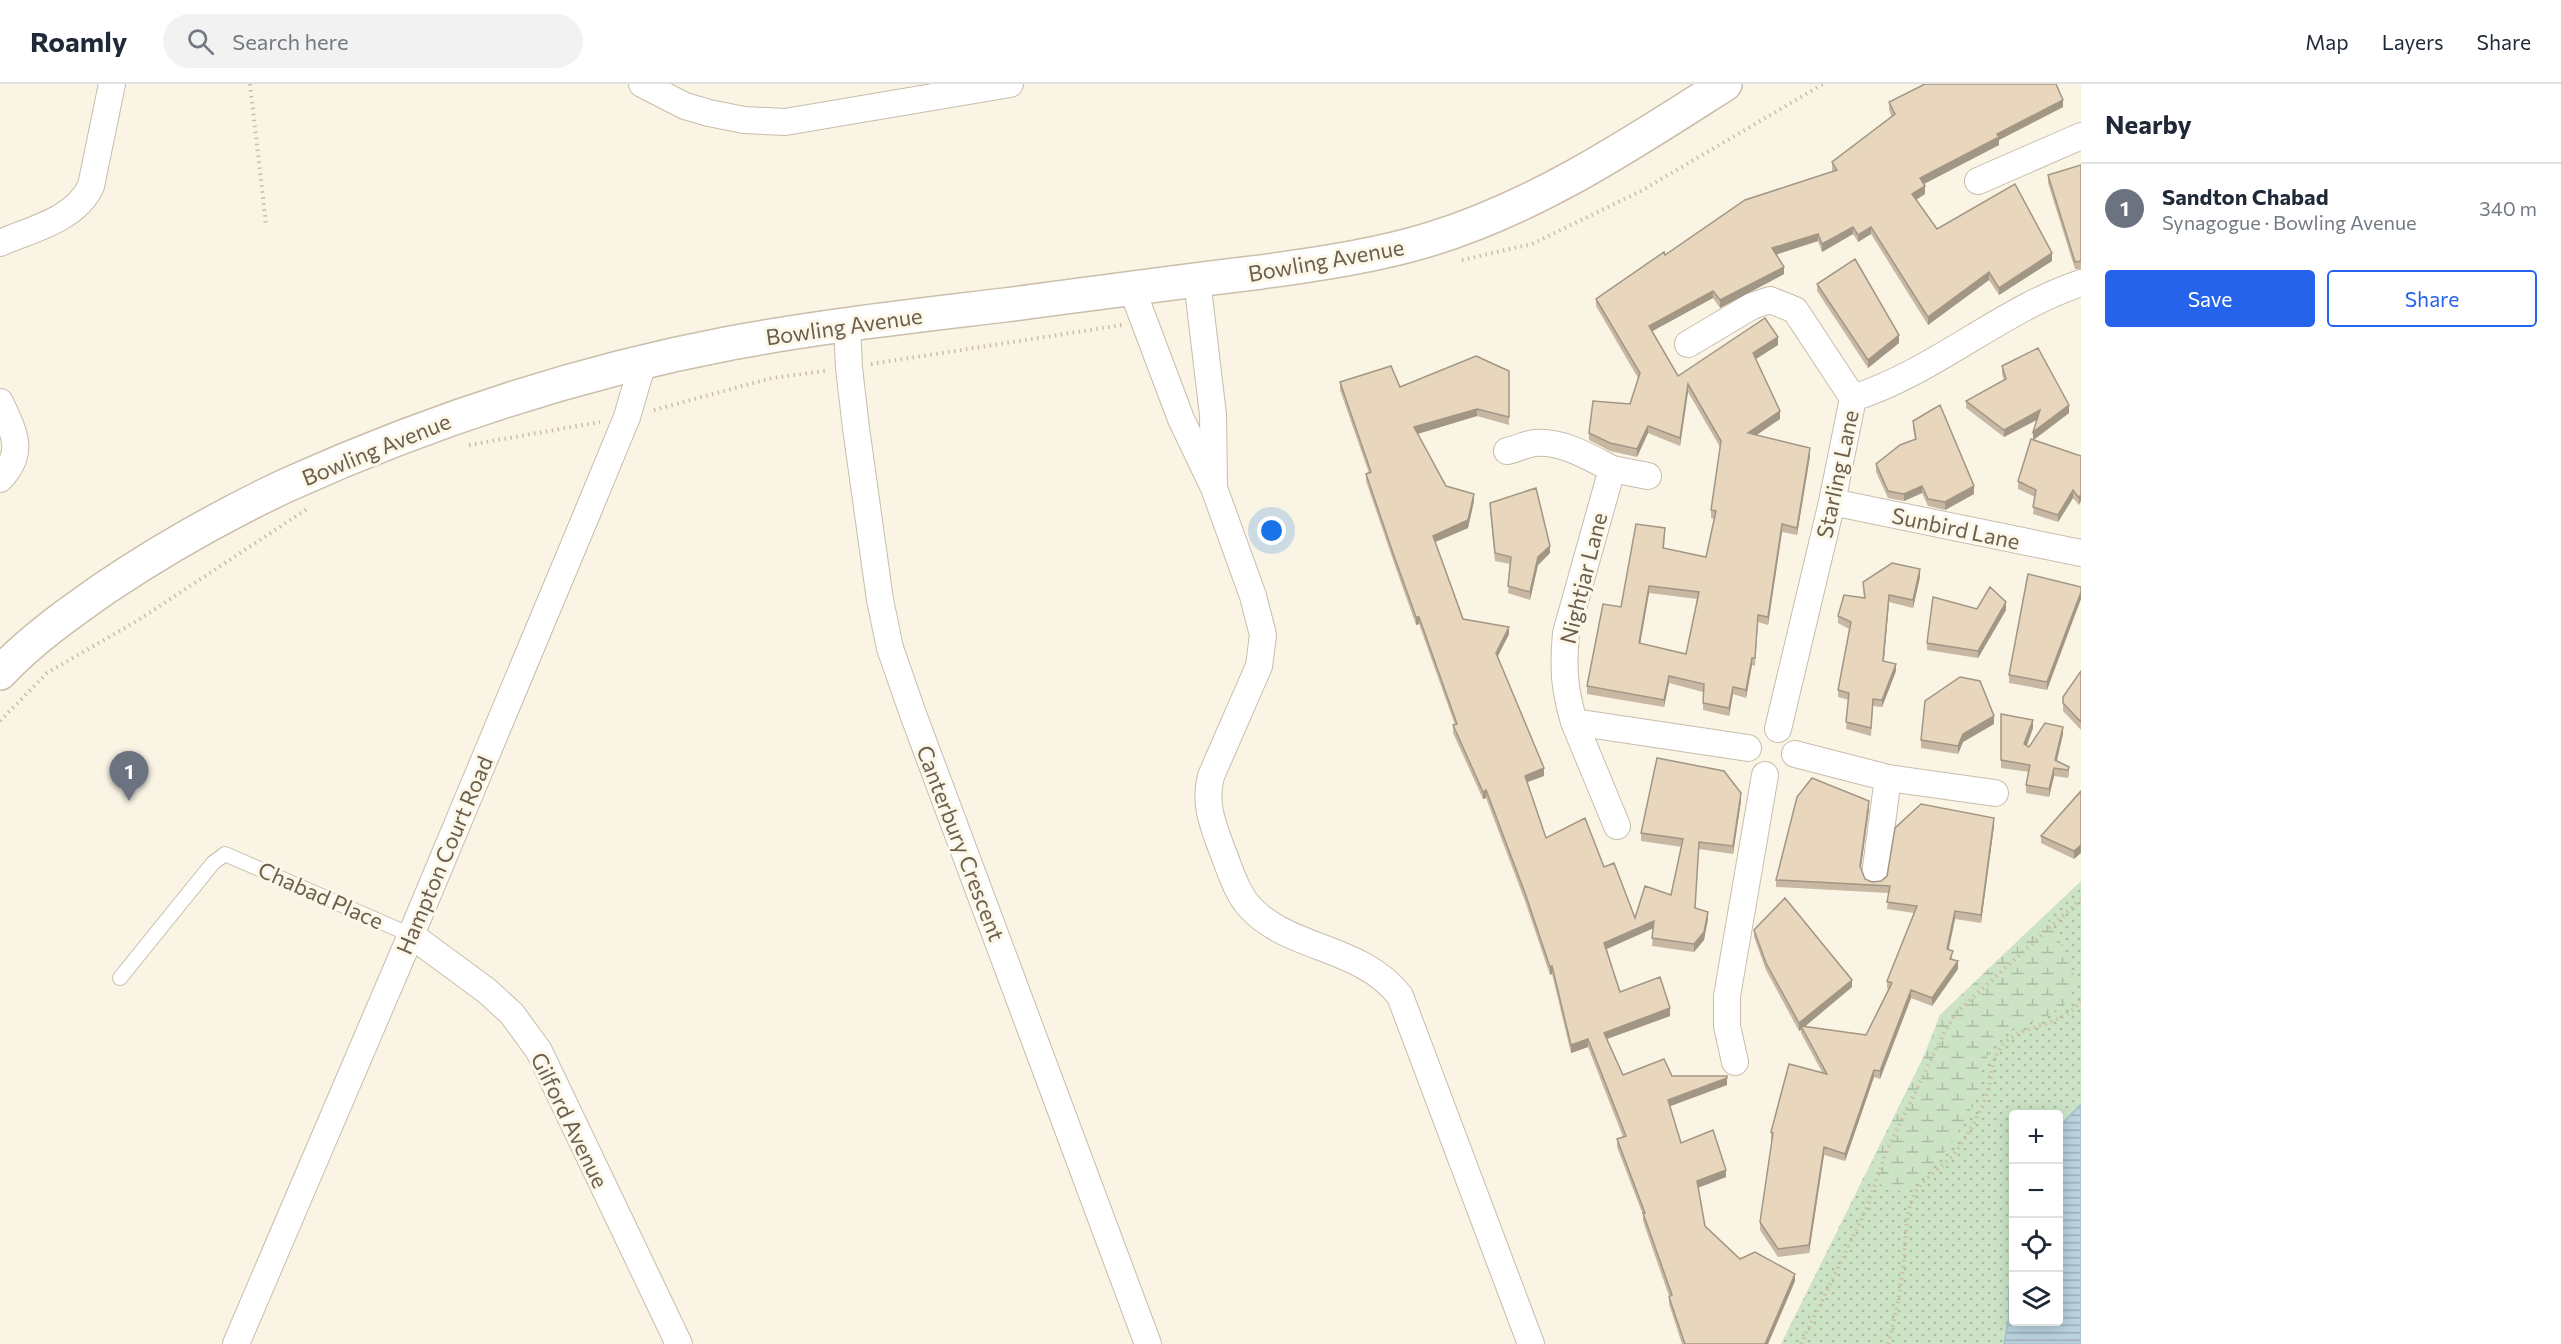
<!DOCTYPE html>
<html lang="en">
<head>
<meta charset="utf-8">
<style>
  :root { --surface:#fff; --page:#f2f2f3; --text:#1f2937; --muted:#747a83; --line:#e0e1e3; --accent:#2563eb }
  body { margin:0; font-family:Commissioner,sans-serif; background:var(--page); color:var(--text) }
  .controls { position:absolute; right:18px; bottom:18px; display:grid; overflow:hidden; border-radius:6px; box-shadow:0 3px 15px #0003 }
  .controls button { width:54px; height:54px; display:grid; place-items:center; padding:0; border:0; border-bottom:2px solid var(--line); background:var(--surface); color:var(--text); font:30px sans-serif }
  .you { position:absolute; left:1272px; top:447px; width:21px; height:21px; margin:-15px; border:4px solid #fff; border-radius:50%; background:#1a73e8; box-shadow:0 0 0 9px #1a73e833 }
  .badge { display:grid; place-items:center; width:39px; height:39px; border-radius:50%; background:var(--accent); color:#fff; font-size:20px; font-weight:700 }
  .pin { position:absolute; translate:-50% -50px; filter:drop-shadow(0 2px 3px #0008) }
  .pin::after { content:''; position:absolute; top:32px; width:21px; height:18px; background:inherit; clip-path:polygon(0 0,100% 0,50% 100%) }
  .list { margin:0; padding:0; list-style:none }
  h2 { display:flex; justify-content:space-between; align-items:center; height:78px; margin:0; padding:0 24px; font-size:26px }
  h2 small { font-size:20px; font-weight:400; color:var(--muted) }
  .list li { display:grid; grid-template-columns:39px 1fr auto; gap:18px; align-items:center; box-sizing:border-box; height:90px; padding:0 24px; border-top:2px solid var(--line) }
  .list b { display:block; font-size:22px; white-space:nowrap }
  .list p { margin:0; font-size:20px; white-space:nowrap; color:var(--muted) }
  .list em { font-size:20px; font-style:normal; color:var(--muted) }
  .actions { display:flex; gap:12px; padding:18px 24px }
  .actions a { flex:1; padding:14px 0; border:2px solid var(--accent); border-radius:6px; text-align:center; font-size:21px; color:var(--accent) }
  .actions .main { background:var(--accent); color:#fff }
  .icon { flex:none; width:33px; height:33px; fill:none; stroke:currentColor; stroke-width:2; stroke-linecap:round; stroke-linejoin:round }
  .map { position:relative; flex:none; width:2081px; height:1260px; overflow:hidden }
  header { display:flex; align-items:center; gap:36px; box-sizing:border-box; height:84px; padding:0 30px; background:var(--surface); border-bottom:2px solid var(--line) }
  header strong { font-size:28px }
  nav { display:flex; gap:33px; margin-inline-start:auto; font-size:21px }
  .search { width:420px; height:54px; background:var(--page); display:flex; align-items:center; gap:15px; box-sizing:border-box; padding:0 21px; border-radius:33px; color:var(--muted); font-size:22px }
  main { display:flex }
  aside { flex:1; background:var(--surface) }
  .map>svg:first-child { display:block }
  .grass { fill:url(#grass-dots); fill-rule:evenodd }
  .wetland { fill:url(#wetland-marsh) }
  .water { fill:url(#water-rules); stroke:#a3c1cf; stroke-width:1.5 }
  .lines { fill:none; stroke-linecap:round; stroke-linejoin:round }
  .lane-casing { stroke:#c8bdac; stroke-width:16 }
  .street-casing { stroke:#c8bdac; stroke-width:28 }
  .secondary-casing { stroke:#cbbeab; stroke-width:36 }
  .path { stroke:#cebca3; stroke-width:4; stroke-dasharray:1.5 4.5; stroke-linecap:butt }
  .lane { stroke:#fff; stroke-width:14 }
  .street { stroke:#fff; stroke-width:26 }
  .secondary { stroke:#fff; stroke-width:33 }
  .wall { fill:#c8b8a3; fill-rule:evenodd }
  .shaded-wall { fill:#a29684 }
  .building { fill:#e8d6bd; stroke:#a29684; stroke-width:1.5; fill-rule:evenodd }
  .labels { text-anchor:middle; dominant-baseline:central; stroke-width:6; stroke-linejoin:round; paint-order:stroke }
  .street-label { font-size:22px; fill:#6d5e4d; stroke:#fcf8e9 }
</style>
</head>
<body>
<header>
<strong>Roamly</strong>
<div class="search"><svg class="icon" aria-label="search" viewBox="0 0 24 24"><circle cx="10" cy="10" r="6"/><path d="M15 15l6 6"/></svg>Search here</div>
<nav><a>Map</a><a>Layers</a><a>Share</a></nav>
</header>
<main>
<div class="map">
<svg width="2081" height="1260" viewBox="0 0 2081 1260">
  <defs>
    <pattern id="grass-dots" width="8" height="8" patternUnits="userSpaceOnUse" patternTransform="scale(1.5)"><rect width="8" height="8" fill="#cce4c5"/><path d="M2 2h.1M6 6h.1" fill="none" stroke="#aabca2" stroke-width="1.8" stroke-linecap="round"/></pattern>
    <pattern id="wetland-marsh" width="20" height="14" patternUnits="userSpaceOnUse" patternTransform="scale(1.5)"><rect width="20" height="14" fill="#cce4c5"/><path d="M1 5h8M5 5V1M11 12h8M15 12V8" fill="none" stroke="#aabca2"/></pattern>
    <pattern id="water-rules" width="6" height="5" patternUnits="userSpaceOnUse" patternTransform="scale(1.5)"><rect width="6" height="5" fill="#bbd3df"/><path d="M0 2.5h6" fill="none" stroke="#9caeb7"/></pattern>
  </defs>
  <rect width="100%" height="100%" fill="#f9f4e4"/>
  <!-- grass -->
  <path class="grass" d="M2081 797V1260H1781L1924 972 1940 931ZM2014 1030H2058V1238H2014Z"/>
  <!-- wetland -->
  <path class="wetland" d="M2045 831 2059 855 2076 896 2069 918 2047 932 2014 944 2001 952 1990 967 1983 982 1975 1018 1950 1062 1915 1101 1902 1107 1889 1105 1865 1092 1924 972 1940 931Z"/>
  <!-- water -->
  <path class="water" d="M2081 1020V1260H2004L2009 1233V1204L2013 1197 2014 1238H2058L2059 1049 2062 1040Z"/>
  <g class="lines">
    <!-- lane casing -->
    <g class="lane-casing">
      <path id="lane" d="M120 894 213 779 225 770 411 851"/>
    </g>
    <!-- street casing -->
    <g class="street-casing">
      <path id="street" d="M642 0 685 22 709 29 744 36 785 38 1010 0
        M1978 97 2081 52
        M0 159C32 145 75 136 91 102L112 0
        M1197 196 1213 331 1214 401
        M1132 205 1181 335 1214 404 1253 512 1263 551 1259 582 1211 692C1204 718 1212 739 1221 763 1229 783 1235 805 1248 821 1286 866 1361 861 1400 912L1531 1260
        M847 240 849 284 856 344 880 516 890 564 913 630 1148 1260
        M1688 260 1752 222 1770 216 1795 226 1853 314
        M0 318C14 348 26 368 0 395
        M1507 367C1516 365 1526 360 1535 359 1563 357 1589 373 1612 385L1566 549C1563 585 1564 604 1574 638L1748 664
        M1612 385 1648 392
        M1832 418 2081 469
        M1574 638 1617 742
        M1778 645 1832 418 1853 314C1935 288 2000 226 2081 199
        M1795 670 1888 694 1995 709
        M1875 791 1888 694
        M411 851 487 907 512 930 539 967 679 1260
        M1735 978 1727 942V912L1765 691
        M236 1260 411 851 589 425 627 333 643 278"/>
    </g>
    <!-- secondary casing -->
    <g class="secondary-casing">
      <path id="secondary" d="M0 589C31 556 68 530 105 504 163 465 223 431 287 401 429 337 578 288 731 259 822 242 914 232 1005 221 1091 210 1175 198 1261 188 1317 180 1376 172 1431 155 1538 122 1631 60 1725 0"/>
    </g>
    <!-- path -->
    <path class="path" d="M250 0 266 140
      M1462 176 1532 160 1641 107 1823 0
      M871 280 1122 241
      M654 326 772 294 825 287
      M469 361 600 338
      M0 637 47 589 140 535 307 425
      M1801 1260 1866 1126 1886 1068 1945 947 1956 929 2081 815
      M1888 1260C1896 1233 1901 1203 1904 1175 1906 1156 1905 1134 1912 1116 1919 1094 1944 1085 1957 1066 1968 1050 1981 1029 1987 1010 1992 995 1990 980 1999 966 2017 937 2065 946 2081 915"/>
    <!-- lane -->
    <use href="#lane" class="lane"/>
    <!-- street -->
    <use href="#street" class="street"/>
    <!-- secondary -->
    <use href="#secondary" class="secondary"/>
  </g>
  <!-- wall -->
  <path class="wall" d="M1889 18 2063 23 1999 56V61L1924 100 1925 110 1916 116 1937 145 2052 177 1999 211 1989 196 1928 241 1871 150 1858 158 1853 150 1822 168 1818 157 1776 170 1784 190 1720 224 1713 214 1652 247 1678 292 1778 261 1755 275 1780 335 1756 351 1810 372 1797 451 1782 448 1768 541 1758 538 1755 582 1752 581 1746 614 1733 610 1729 632 1703 626V608L1669 599 1664 623 1587 610V602L1621 523 1665 452 1664 464 1706 473 1714 435 1711 434V426L1720 363 1688 308 1680 362 1648 349 1637 373 1610 367 1589 356V349L1630 320 1638 294 1596 222V215L1665 171 1833 87 1832 86V78L1892 33 1889 26ZM1649 509 1697 515 1686 570 1640 559Z
    M2081 81V185H2075L2048 99V91Z
    M1817 200 1899 259 1868 284 1817 207Z
    M2002 282 2069 329 2034 356 2081 372 2079 421 2073 414 2058 438 2033 430 2035 413 2018 405V397L2033 355 2037 336 2004 353 1966 324V317L2004 296 2002 290Z
    M1340 298 1400 303 1509 333V341L1477 332 1417 350 1446 402 1474 417 1468 444 1435 458 1463 535 1509 550 1497 573 1544 692 1527 698 1546 754 1604 783 1635 834 1671 811 1682 763 1641 757V749L1741 717 1733 770 1699 765 1695 824 1708 835 1704 856 1694 868 1652 862 1653 844 1607 865 1620 908 1670 932 1607 955 1623 991 1672 992 1727 1001 1670 1022 1681 1059 1726 1093 1698 1104 1705 1142 1740 1175 1795 1197 1768 1260H1682L1669 1220V1212L1643 1137V1131L1617 1063V1055L1623 1053 1588 963 1571 969 1552 890 1550 891 1525 817 1486 714 1483 715 1453 649V641H1455L1419 540 1416 541 1393 476 1366 397V390L1369 389 1340 306Z
    M1913 337 1974 410 1945 426 1928 422 1922 409 1904 417 1888 414 1876 388V380L1915 355 1913 345Z
    M1490 419 1550 469 1538 481 1530 516 1508 509 1510 480 1495 477 1490 427Z
    M1920 493 1913 524 1889 518 1884 577 1896 587 1882 623 1873 622 1871 652 1846 645 1849 616 1838 613V606L1849 545 1838 539V532L1864 514 1863 498Z
    M2081 503 2047 606 2009 599V591Z
    M1977 525 2006 526 1978 574 1927 566V559Z
    M2081 587V646L2063 627V613Z
    M2001 630 2033 644 2027 662 2029 663 2063 650 2057 677 2069 683V691L2068 694 2054 692 2049 713 2026 709V701L2029 688 2001 684Z
    M1994 640 1963 658 1958 670 1921 664V656Z
    M2081 707 2074 775 2041 759V752Z
    M1869 725 1861 784 1865 795 1872 798 1881 797 1994 742 1981 839 1955 835 1949 865 1953 876 1958 885 1932 922 1911 914 1880 995 1874 993 1845 1077 1824 1071 1809 1169 1778 1173 1760 1146V1138L1772 1056H1771V1048L1822 988 1801 949V946L1799 947 1766 886 1754 853V846L1852 903 1805 942 1866 951 1888 905 1887 904V897L1914 829 1887 825 1889 809 1776 803V796Z"/>
  <!-- shaded-wall -->
  <path class="shaded-wall" d="M2063 16V23L1999 56V61L1920 102V94L1997 50Z
    M1925 102V110L1912 118V110Z
    M1853 143V150L1822 168V160Z
    M1871 143V150L1858 158V151Z
    M1818 150V157L1772 172V164Z
    M2052 169V177L1999 211V204Z
    M1784 183V190L1720 224V216Z
    M1989 188V196L1928 241V233Z
    M1713 207V214L1649 249V242Z
    M1899 251V259L1868 284V276Z
    M1778 253V261L1753 277V269Z
    M1688 300V308L1680 362V354Z
    M2069 321V329L2033 356V348Z
    M1477 325V332L1414 351V343Z
    M2040 326V334L2004 353V346Z
    M1780 327V335L1748 357V349Z
    M1648 342V349L1637 373V365Z
    M1810 364V372L1797 451V444Z
    M1922 402V409L1904 417V410Z
    M1974 402V410L1945 426V418Z
    M2073 406V414L2058 438V431Z
    M1474 410V417L1468 444 1433 459V452Z
    M2081 410V417L2079 421V414Z
    M1782 440V448L1768 541V533Z
    M1550 462V469L1538 481 1530 516V508L1538 473Z
    M1920 485V493L1913 524V516Z
    M1649 502V509L1639 567V559Z
    M2081 508V515L2047 606V598Z
    M1889 511V518L1883 584V577Z
    M2006 518V526L1978 574V567Z
    M1416 533H1419V540L1416 541Z
    M1509 543V550L1496 576V569Z
    M1752 574V581L1746 614V606Z
    M1896 580V587L1882 623V616Z
    M1669 592V599L1664 623V616Z
    M1733 603V610L1729 632V624Z
    M1994 632V640L1963 658 1958 670V662L1963 650Z
    M2033 636V644L2024 668V660Z
    M2063 643V650L2055 684V676Z
    M1544 684V692L1525 699V692Z
    M2054 684V692L2049 713V705Z
    M1486 706V714L1483 715V708Z
    M1741 709V717L1733 770V762Z
    M1869 717V725L1860 790V782Z
    M1994 734V742L1981 839V831Z
    M2081 761V769L2074 775V767Z
    M1955 827V835L1947 872V865Z
    M1708 828V835L1704 856 1694 868V860Z
    M1654 837V844L1604 866V859Z
    M1958 877V885L1932 922V914Z
    M1552 882V890L1550 891V883Z
    M1852 896V903L1802 945 1801 942V946L1799 947V939Z
    M1911 906V914L1880 995V987Z
    M1670 924V932L1604 956V949Z
    M1588 955V963L1571 969V961Z
    M1874 986V993L1845 1077V1070Z
    M1727 994V1001L1668 1023V1016Z
    M1824 1063V1071L1809 1169V1161Z
    M1726 1086V1093L1697 1104V1097Z
    M1795 1190V1197L1768 1260H1765Z"/>
  <!-- building -->
  <path class="building" d="M1925 0H2056L2063 16 1997 50 1999 53 1920 94 1925 102 1912 110 1937 145 2015 100 2052 169 1999 204 1989 188 1928 233 1871 143 1858 151 1853 143 1822 160 1818 150 1772 164 1784 183 1720 216 1713 207 1649 242 1678 292 1765 234 1778 253 1753 269 1780 327 1748 349 1810 364 1797 444 1782 440 1768 533 1758 531 1755 574H1752L1746 606 1733 603 1729 624 1703 619 1704 600 1669 592 1664 616 1587 602 1603 520 1621 523 1636 440 1665 444 1663 464 1706 473 1716 427 1711 426 1721 357 1688 300 1680 354 1648 342 1637 365 1610 359 1589 349 1593 317 1630 320 1640 289 1596 215 1664 168 1665 171 1745 116 1837 86 1832 78 1895 30 1889 18ZM1649 502 1699 508 1686 570 1639 559Z
    M2081 81V177L2075 178 2048 91Z
    M1855 175 1899 251 1868 276 1817 200Z
    M2038 264 2069 321 2033 348 2040 326 2004 346 1966 317 2006 295 2002 282Z
    M1476 272 1509 287V333L1477 325 1414 343 1446 402 1474 410 1468 436 1433 452 1463 535 1509 543 1496 569 1544 684 1525 692 1546 754 1585 734 1604 783 1614 779 1635 834 1645 802 1671 811 1683 755 1641 749 1657 674 1724 687 1741 709 1733 762 1699 758 1695 824 1708 828 1704 848 1694 860 1652 854 1654 837 1604 859 1620 908 1660 893 1670 924 1604 949 1623 991 1664 975 1672 992H1727V994L1668 1016 1681 1059 1713 1046 1726 1086 1697 1097 1705 1142 1740 1175 1755 1168 1795 1190 1765 1260H1685L1669 1213 1672 1211 1643 1129H1645L1617 1055 1626 1052 1588 955 1571 961 1552 882 1550 883 1525 809 1486 706 1483 708 1453 641 1457 640 1419 533H1416L1393 469 1366 390 1371 388 1340 298 1391 282 1400 303Z
    M1940 321 1974 402 1945 418 1928 415 1922 402 1904 410 1888 407 1876 380 1900 361 1916 355 1913 337Z
    M2031 355 2081 372V410L2079 414 2073 406 2058 431 2033 423 2036 406 2018 397Z
    M1536 404 1550 462 1538 473 1530 508 1508 502 1511 473 1495 469 1490 419Z
    M1892 479 1920 485 1913 516 1889 511 1883 577 1896 580 1882 616 1873 615 1871 644 1846 638 1849 609 1838 606 1851 538 1838 532 1844 511 1865 514 1863 498Z
    M2028 490 2081 503V508L2047 598 2009 591Z
    M1990 503 2006 518 1978 567 1927 559 1933 513 1977 525Z
    M2081 587V638L2063 619V613Z
    M1960 593 1980 597 1994 632 1963 650 1958 662 1921 656 1925 617Z
    M2001 630 2033 636 2024 660 2029 663 2045 639 2063 643 2055 676 2069 683 2068 686 2054 684 2049 705 2026 701 2030 681 2001 676Z
    M1812 694 1869 717 1860 782 1865 795 1872 798 1881 797 1887 792 1895 744 1921 720 1994 734 1981 831 1955 827 1947 865 1953 867 1950 875 1958 877 1932 914 1911 906 1880 987 1874 986 1845 1070 1824 1063 1809 1161 1778 1165 1760 1138 1773 1049 1771 1048 1789 980 1827 990 1801 942 1866 951 1892 899 1887 897 1917 822 1887 818 1890 802 1776 796 1797 713Z
    M2081 707V761L2074 767 2041 752Z
    M1785 814 1852 896 1799 939 1766 879 1754 846Z"/>
  <g class="labels">
    <!-- street labels -->
    <g class="street-label">
      <text transform="translate(1326 176) rotate(-10)">Bowling Avenue</text>
      <text transform="translate(844 242) rotate(-8)">Bowling Avenue</text>
      <text transform="translate(376 365) rotate(-22)">Bowling Avenue</text>
      <text transform="translate(1837 390) rotate(-78)">Starling Lane</text>
      <text transform="translate(1956 444) rotate(12)">Sunbird Lane</text>
      <text transform="translate(1583 494) rotate(-76)">Nightjar Lane</text>
      <text transform="translate(961 759) rotate(69)">Canterbury Crescent</text>
      <text transform="translate(444 771) rotate(-67)">Hampton Court Road</text>
      <text transform="translate(321 811) rotate(24)">Chabad Place</text>
      <text transform="translate(570 1036) rotate(64)">Gilford Avenue</text>
    </g>
  </g>
</svg>
<div class="controls">
<button>+</button>
<button>−</button>
<button><svg class="icon" aria-label="locate" viewBox="0 0 24 24"><circle cx="12" cy="12" r="6"/><path d="M12 2v4M12 18v4M2 12h4M18 12h4"/></svg></button>
<button><svg class="icon" aria-label="layers" viewBox="0 0 24 24"><path d="M12 4l9 5-9 5-9-5zM3 14l9 5 9-5"/></svg></button>
</div>
<div class="you"></div>
<div class="pin badge" style="left:129px;top:717px;background:#6b7280">1</div>
</div>
<aside>
<h2>Nearby<small></small></h2>
<ul class="list">
<li><span class="badge" style="background:#6b7280">1</span><div><b>Sandton Chabad</b><p>Synagogue · Bowling Avenue</p></div><em>340 m</em></li>
</ul>
<div class="actions"><a class="main">Save</a><a>Share</a></div>
</aside>
</main>
</body>
</html>
